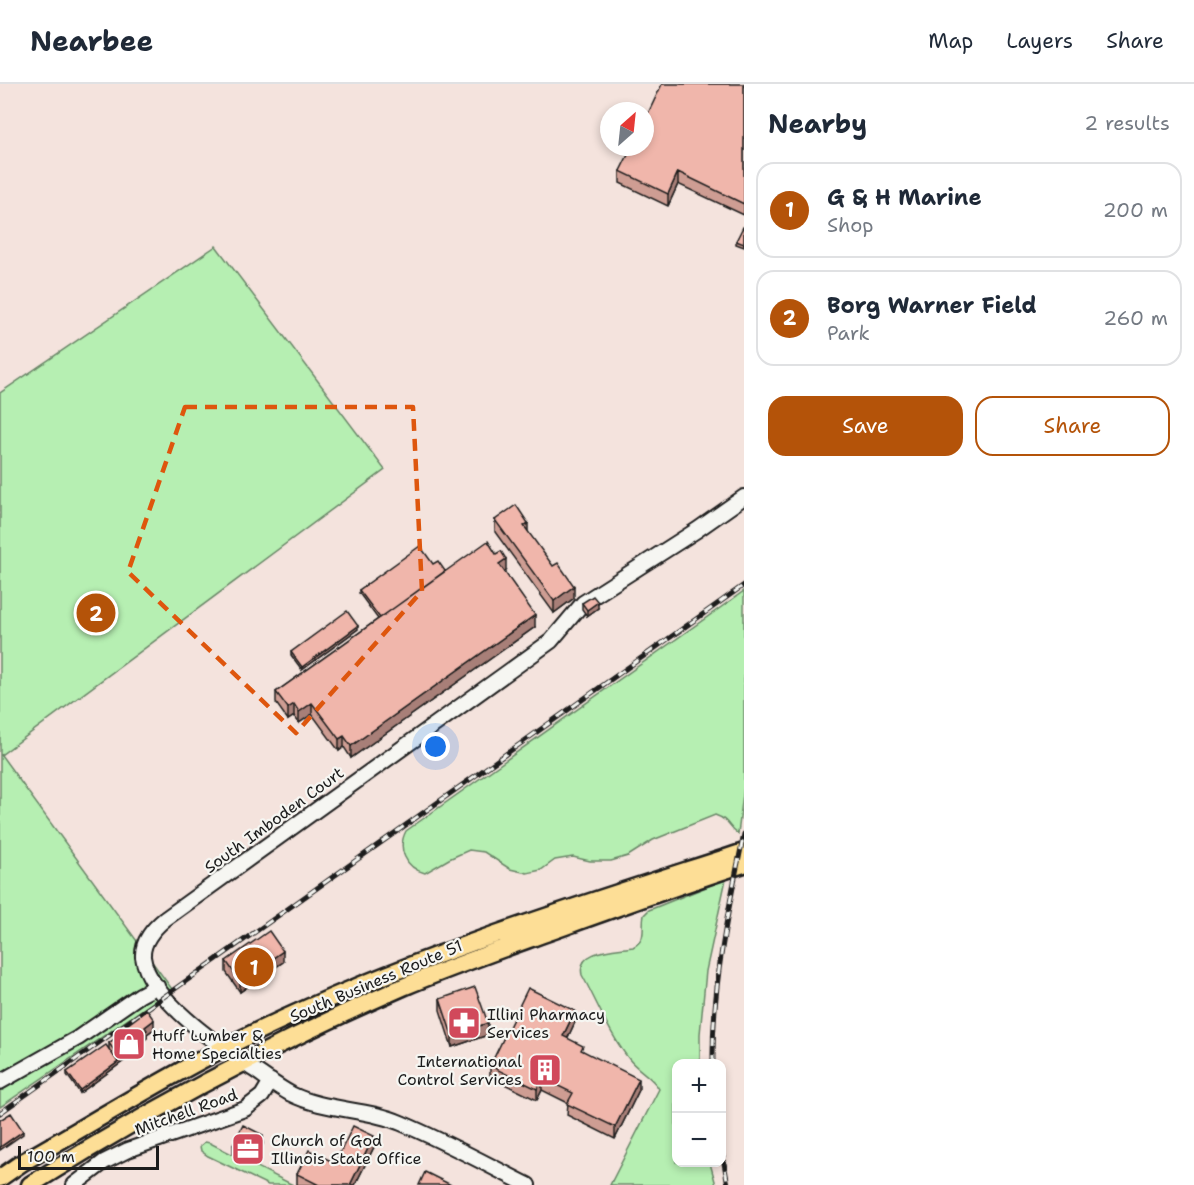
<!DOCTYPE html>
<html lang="en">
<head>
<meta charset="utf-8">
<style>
  :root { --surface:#fff; --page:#f6f6f7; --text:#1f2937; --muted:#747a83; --line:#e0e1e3; --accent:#b45309 }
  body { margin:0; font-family:"Shantell Sans",sans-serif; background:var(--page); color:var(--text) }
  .controls { position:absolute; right:18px; bottom:18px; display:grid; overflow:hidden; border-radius:12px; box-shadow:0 3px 9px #0003 }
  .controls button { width:54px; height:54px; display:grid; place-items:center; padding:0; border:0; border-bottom:2px solid var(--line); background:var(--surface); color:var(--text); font:30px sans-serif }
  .compass { position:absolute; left:600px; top:18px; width:54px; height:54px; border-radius:50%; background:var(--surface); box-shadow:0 3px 9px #0003; rotate:27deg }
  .scale { position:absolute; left:18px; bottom:15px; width:141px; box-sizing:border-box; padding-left:6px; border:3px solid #1c1c1c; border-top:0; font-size:16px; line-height:21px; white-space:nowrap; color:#1c1c1c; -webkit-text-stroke:4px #f6f6f2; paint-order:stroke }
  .you { position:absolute; left:436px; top:663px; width:21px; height:21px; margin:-15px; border:4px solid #fff; border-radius:50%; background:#1a73e8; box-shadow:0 0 0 9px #1a73e833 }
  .badge { display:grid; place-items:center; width:39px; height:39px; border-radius:50%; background:var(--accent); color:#fff; font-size:20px; font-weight:700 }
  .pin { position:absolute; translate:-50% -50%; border:3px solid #fff; box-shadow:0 2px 6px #0006 }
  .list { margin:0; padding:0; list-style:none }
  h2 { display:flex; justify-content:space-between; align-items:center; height:78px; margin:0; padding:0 24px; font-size:26px }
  h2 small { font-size:20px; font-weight:400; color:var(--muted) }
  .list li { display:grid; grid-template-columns:39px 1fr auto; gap:18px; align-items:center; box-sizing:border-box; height:96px; margin:0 12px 12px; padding:0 12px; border:2px solid var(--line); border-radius:18px }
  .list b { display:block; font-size:22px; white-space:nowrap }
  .list p { margin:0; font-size:20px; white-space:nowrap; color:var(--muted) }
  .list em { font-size:20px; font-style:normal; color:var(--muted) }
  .actions { display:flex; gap:12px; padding:18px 24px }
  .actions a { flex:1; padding:14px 0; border:2px solid var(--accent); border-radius:18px; text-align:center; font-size:21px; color:var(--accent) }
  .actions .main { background:var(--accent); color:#fff }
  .map { position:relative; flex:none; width:744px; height:1101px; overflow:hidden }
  header { display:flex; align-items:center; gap:36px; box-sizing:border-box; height:84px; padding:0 30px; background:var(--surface); border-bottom:2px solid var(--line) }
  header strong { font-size:28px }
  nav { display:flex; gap:33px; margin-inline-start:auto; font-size:21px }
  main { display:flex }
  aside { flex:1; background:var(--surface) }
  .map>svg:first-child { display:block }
  .green { fill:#b6efb2; stroke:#698667; stroke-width:1.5 }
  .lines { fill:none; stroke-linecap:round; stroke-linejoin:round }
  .minor-casing { stroke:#1c1c1c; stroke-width:18 }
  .major-casing { stroke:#1c1c1c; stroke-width:21 }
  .minor { stroke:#f6f6f2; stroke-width:14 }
  .major { stroke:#fdde96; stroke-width:16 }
  .rail-casing { stroke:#1c1c1c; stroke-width:5 }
  .rail { stroke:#f6f6f2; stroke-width:3; stroke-dasharray:9; stroke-linecap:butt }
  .wall { fill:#ce9d93; stroke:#1c1c1c; stroke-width:1.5 }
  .shaded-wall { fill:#a87f78; stroke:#1c1c1c; stroke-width:1.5 }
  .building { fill:#f0b6ab; stroke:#1c1c1c; stroke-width:1.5 }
  .marked { fill:none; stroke:#de560d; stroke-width:4.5; stroke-dasharray:12 8; stroke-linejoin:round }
  .labels { text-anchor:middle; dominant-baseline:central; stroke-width:4.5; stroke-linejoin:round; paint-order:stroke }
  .street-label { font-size:16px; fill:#1c1c1c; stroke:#f6f6f2 }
  .poi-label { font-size:16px; fill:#1c1c1c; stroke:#f6f6f2; text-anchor:start }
</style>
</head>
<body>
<header>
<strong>Nearbee</strong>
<nav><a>Map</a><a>Layers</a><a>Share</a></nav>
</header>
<main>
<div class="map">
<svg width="744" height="1101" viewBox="0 0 744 1101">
  <rect width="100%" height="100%" fill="#f4e3dd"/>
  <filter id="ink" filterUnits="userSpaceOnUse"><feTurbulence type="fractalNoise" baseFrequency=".0167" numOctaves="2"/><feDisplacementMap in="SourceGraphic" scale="12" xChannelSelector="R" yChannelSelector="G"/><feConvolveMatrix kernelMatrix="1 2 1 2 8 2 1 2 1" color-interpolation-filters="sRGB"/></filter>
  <g filter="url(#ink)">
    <!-- green -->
    <path class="green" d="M216 162 385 386 1 671 172 905 0 1023V309Z
      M744 507V702L738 750C728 744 730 736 715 731L653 756 628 772 611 777H590L573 773 555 776 541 786 527 789 510 785 484 768 469 766 449 775 425 789C405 784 397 764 406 747Z
      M726 795 706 887 700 950V979L676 980V1078L710 1079 716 1101H610L659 1005C653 993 637 986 629 975 610 951 597 918 582 891 576 865 616 866 633 863 648 855 641 844 644 831L649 826Z
      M205 1058 210 1059 293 1101H268L208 1072 201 1067 200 1062Z"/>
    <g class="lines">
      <!-- minor casing -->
      <g class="minor-casing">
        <path id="minor" d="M0 998 78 954 140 911 157 902
          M74 1101 104 1078 128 1066 245 1025 262 1012 271 997
          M528 1101C486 1080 444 1057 401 1039 366 1024 325 1027 291 1010 278 1003 265 993 253 985 221 963 148 914 143 873 142 857 153 845 165 835L551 557 583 519 697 446 744 413"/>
      </g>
      <!-- major casing -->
      <g class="major-casing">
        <path id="major" d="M0 1094 23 1078C102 1033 180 984 262 945 417 871 581 821 744 768
          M30 1101C149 1026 274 959 403 903 448 884 496 867 543 850 610 826 676 802 744 780"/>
      </g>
      <!-- minor -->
      <use href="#minor" class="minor"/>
      <!-- major -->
      <use href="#major" class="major"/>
      <!-- rail casing -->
      <g class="rail-casing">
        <path id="rail" d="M713 980C712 902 728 825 744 750
          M0 1029 744 501
          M722 1068 728 1101"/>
      </g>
      <!-- rail -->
      <use href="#rail" class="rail"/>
    </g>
    <!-- wall -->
    <path class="wall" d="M744 0V131L678 100 668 122 620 99V87Z
      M744 144V163L736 160V157Z
      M495 436 528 449 574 514 554 529 495 448Z
      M433 480 445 487 506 486 504 488 535 543 351 674 344 663 339 667 312 630 299 639 294 632 288 636 276 619V608L378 535 359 509V506Z
      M582 519 598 524 587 532 582 525Z
      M358 545 302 586 291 571V568Z
      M226 877 283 878 240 908 226 888Z
      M440 915 488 951 452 963 440 926Z
      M575 938 567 955 583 967 639 1006 615 1055 567 1031 568 1019 542 1006 537 1016 490 993V982Z
      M123 944 154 945 147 950V954L136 963V968L80 1009 67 991V988L109 965V959L123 949Z
      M263 1060 253 1079 233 1070V1061Z
      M374 1063 355 1101H297V1090L335 1079Z"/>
    <!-- shaded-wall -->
    <path class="shaded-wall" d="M678 88V100L668 122V110Z
      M528 439V450L524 442Z
      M506 475V486L499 492V480Z
      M574 502V514L554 529V517Z
      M598 518V524L587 532V526Z
      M535 531V543L351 674V662Z
      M358 542V545L302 586V583Z
      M312 619V630L299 639V628Z
      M294 620V632L288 636V624Z
      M344 652V663L339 667V655Z
      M283 867V878L240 908V897Z
      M575 927V938L563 964V952Z
      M154 936V945L147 950V954L136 963V968L80 1009V1006L118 978V972L145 943Z
      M488 939V951L452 963V951Z
      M542 994V1006L537 1016V1005Z
      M639 995V1006L615 1055V1043Z
      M23 1047V1050L0 1066V1063Z
      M263 1051V1060L253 1079V1071Z
      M374 1052V1063L355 1101H350Z"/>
    <!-- building -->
    <path class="building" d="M662 0H744V120L678 88 668 110 620 87 632 63H645V36Z
      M743 143 744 144V160L736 157Z
      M516 421 528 439 524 442 553 482 558 479 574 502 554 517 495 436Z
      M488 457 496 470 501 467 506 475 499 480 535 531 351 662 344 652 339 655 312 619 299 628 294 620 288 624 276 608Z
      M420 462 433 480 438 477 445 487 380 534 359 506Z
      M593 512 598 518 587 526 582 519Z
      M347 527 358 542 302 583 291 568Z
      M269 847 283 867 240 897 226 877Z
      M475 903 488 939 452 951 440 915Z
      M528 904 575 927 563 952 583 962 581 966 639 995 615 1043 567 1020 573 1009 542 994 537 1005 490 982Z
      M147 926 154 936 145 943 147 946 133 956 136 960 118 972 109 959 125 947 123 944Z
      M106 961 118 978 80 1006 67 988Z
      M11 1029 23 1047 0 1063V1036Z
      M243 1041 263 1051 253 1071 233 1061Z
      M353 1042 374 1052 350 1101H319L297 1090 309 1066 335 1079Z
      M425 1088 451 1101H419Z"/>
  </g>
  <!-- marked area -->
  <path class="marked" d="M185 323H413L422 507 296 649 128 488Z"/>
  <!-- icons -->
  <defs>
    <g id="pharmacy-square" transform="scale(1.725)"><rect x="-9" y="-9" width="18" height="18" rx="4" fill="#d1495b" stroke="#f6f6f2"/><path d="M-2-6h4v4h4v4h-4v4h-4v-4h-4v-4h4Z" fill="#fff"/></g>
    <g id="shop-square" transform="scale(1.725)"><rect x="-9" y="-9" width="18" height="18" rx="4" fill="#d1495b" stroke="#f6f6f2"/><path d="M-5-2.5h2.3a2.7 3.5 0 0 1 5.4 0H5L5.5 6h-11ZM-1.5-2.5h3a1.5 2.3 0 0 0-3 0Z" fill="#fff"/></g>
    <g id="building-square" transform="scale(1.725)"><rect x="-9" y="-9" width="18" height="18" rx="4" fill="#d1495b" stroke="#f6f6f2"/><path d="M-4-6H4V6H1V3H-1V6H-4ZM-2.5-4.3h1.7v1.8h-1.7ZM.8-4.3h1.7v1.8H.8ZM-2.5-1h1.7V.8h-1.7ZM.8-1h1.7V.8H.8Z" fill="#fff"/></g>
    <g id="office-square" transform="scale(1.725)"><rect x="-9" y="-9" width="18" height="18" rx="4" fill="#d1495b" stroke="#f6f6f2"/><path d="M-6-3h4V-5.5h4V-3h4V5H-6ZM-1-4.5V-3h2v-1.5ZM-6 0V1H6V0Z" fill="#fff"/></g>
  </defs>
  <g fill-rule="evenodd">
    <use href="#pharmacy-square" x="464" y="939"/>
    <use href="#shop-square" x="129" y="960"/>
    <use href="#building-square" x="545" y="986"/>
    <use href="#office-square" x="248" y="1065"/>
  </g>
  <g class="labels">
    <!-- street labels -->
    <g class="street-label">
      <text transform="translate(274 736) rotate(-36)">South Imboden Court</text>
      <text transform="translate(376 897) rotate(-23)">South Business Route 51</text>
      <text transform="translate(186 1028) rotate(-20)">Mitchell Road</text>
    </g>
    <!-- poi labels -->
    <g class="poi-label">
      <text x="487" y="930">Illini Pharmacy<tspan x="487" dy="18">Services</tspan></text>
      <text x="152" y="951">Huff Lumber &amp;<tspan x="152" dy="18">Home Specialties</tspan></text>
      <text x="522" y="977" text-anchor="end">International<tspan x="522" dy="18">Control Services</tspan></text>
      <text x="271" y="1056">Church of God<tspan x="271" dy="18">Illinois State Office</tspan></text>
    </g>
  </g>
</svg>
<div class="controls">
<button>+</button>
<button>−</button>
</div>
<svg class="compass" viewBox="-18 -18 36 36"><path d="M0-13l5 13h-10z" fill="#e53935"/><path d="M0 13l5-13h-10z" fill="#747a83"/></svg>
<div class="scale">100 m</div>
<div class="you"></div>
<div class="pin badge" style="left:254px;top:883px">1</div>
<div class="pin badge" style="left:96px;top:529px">2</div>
</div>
<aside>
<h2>Nearby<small>2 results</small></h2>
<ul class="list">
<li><span class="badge">1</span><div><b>G &amp; H Marine</b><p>Shop</p></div><em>200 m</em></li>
<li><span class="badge">2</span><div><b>Borg Warner Field</b><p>Park</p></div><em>260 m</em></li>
</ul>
<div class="actions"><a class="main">Save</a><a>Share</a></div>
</aside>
</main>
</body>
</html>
